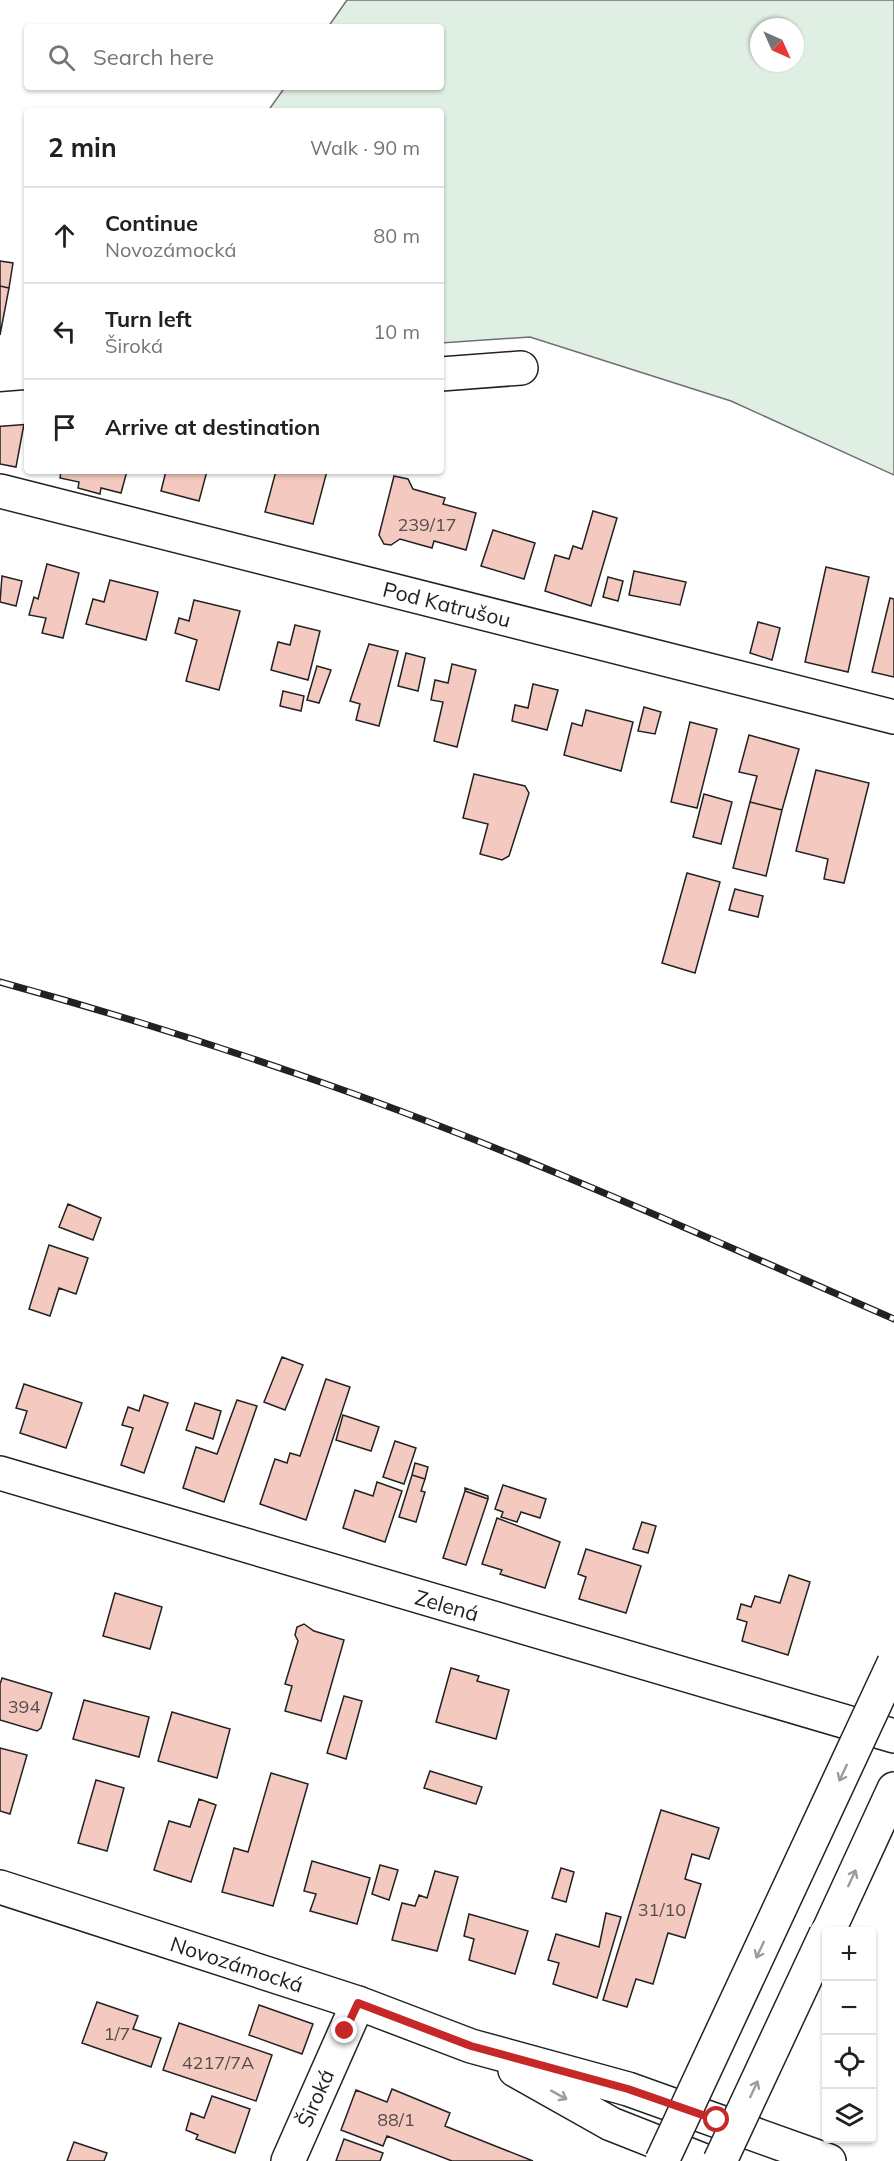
<!DOCTYPE html>
<html lang="en">
<head>
<meta charset="utf-8">
<style>
  :root { --surface:#fff; --page:#f2f2f2; --text:#202124; --muted:#757577; --line:#e0e0e0 }
  body { margin:0; font-family:Mulish,sans-serif; background:var(--page); color:var(--text) }
  .controls { position:absolute; right:18px; bottom:18px; display:grid; overflow:hidden; border-radius:6px; box-shadow:0 2px 4px #0004 }
  .controls button { width:54px; height:54px; display:grid; place-items:center; padding:0; border:0; border-bottom:2px solid var(--line); background:var(--surface); color:var(--text); font:30px sans-serif }
  .compass { position:absolute; left:750px; top:18px; width:54px; height:54px; border-radius:50%; background:var(--surface); box-shadow:0 2px 4px #0004; rotate:135deg }
  .stop { position:absolute; width:18px; height:18px; margin:-14px; border:4px solid #c62828; border-radius:50%; background:#fff }
  .stop.end { background:#c62828; border-color:#fff; box-shadow:0 2px 6px #0008 }
  .list { margin:0; padding:0; list-style:none }
  h2 { display:flex; justify-content:space-between; align-items:center; height:78px; margin:0; padding:0 24px; font-size:26px }
  h2 small { font-size:20px; font-weight:400; color:var(--muted) }
  .list li { display:grid; grid-template-columns:39px 1fr auto; gap:18px; align-items:center; box-sizing:border-box; height:96px; padding:0 24px; border-top:2px solid var(--line) }
  .list b { display:block; font-size:22px; white-space:nowrap }
  .list p { margin:0; font-size:20px; white-space:nowrap; color:var(--muted) }
  .list em { font-size:20px; font-style:normal; color:var(--muted) }
  .icon { flex:none; width:33px; height:33px; fill:none; stroke:currentColor; stroke-width:2; stroke-linecap:round; stroke-linejoin:round }
  .map { position:relative; flex:none; width:894px; height:2161px; overflow:hidden }
  .search { position:absolute; background:var(--surface); box-shadow:0 2px 4px #0004; left:24px; top:24px; width:420px; height:66px; display:flex; align-items:center; gap:15px; box-sizing:border-box; padding:0 21px; border-radius:6px; color:var(--muted); font-size:22px }
  .panel { position:absolute; background:var(--surface); box-shadow:0 2px 4px #0004; left:24px; top:108px; width:420px; height:366px; border-radius:6px }
  .map>svg:first-child { display:block }
  .green { fill:#e0efe3; stroke:#6f6f6f; stroke-width:1.5; fill-rule:evenodd }
  .building { fill:#f3c9c0; stroke:#222; stroke-width:1.5 }
  .lines { fill:none; stroke-linecap:round; stroke-linejoin:round }
  .minor-casing { stroke:#222; stroke-width:36 }
  .major-casing { stroke:#222; stroke-width:36 }
  .highway-casing { stroke:#222; stroke-width:36 }
  .minor { stroke:#fff; stroke-width:33 }
  .major { stroke:#fff; stroke-width:33 }
  .highway { stroke:#fff; stroke-width:33 }
  .rail-casing { stroke:#222; stroke-width:7 }
  .rail { stroke:#fff; stroke-width:4.5; stroke-dasharray:14; stroke-linecap:butt }
  .highway-bridge-casing { stroke:#222; stroke-width:36; stroke-linecap:butt }
  .highway-bridge { stroke:#fff; stroke-width:33 }
  .oneway { stroke:#9c9c9c }
  .route { stroke:#c62828; stroke-width:8 }
  .labels { text-anchor:middle; dominant-baseline:central; stroke-width:4.5; stroke-linejoin:round; paint-order:stroke }
  .number-label { font-size:18px; fill:#564c4a }
  .street-label { font-size:21px; fill:#222; stroke:#fff }
</style>
</head>
<body>
<div class="map">
<svg width="894" height="2161" viewBox="0 0 894 2161">
  <rect width="100%" height="100%" fill="#fff"/>
  <!-- green -->
  <path class="green" d="M347 0H894V475L731 401 530 337 441 343V111H268L285 87H441V27H328ZM759 27H795V63H759Z"/>
  <!-- building -->
  <path class="building" d="M0 261 13 263 9 288 0 286Z
    M0 286 9 288 0 335Z
    M0 419 24 424 16 467 0 464Z
    M61 471H127L121 493 101 488 100 494 78 488 79 482 60 478Z
    M166 471H207L199 501 161 491Z
    M276 471H327L313 524 265 512Z
    M394 476 408 479 413 489 445 498 443 504 476 513 466 550 434 541 432 548 400 539 391 545 384 544 379 535Z
    M593 511 617 518 591 606 545 591 555 555 569 559 573 546 582 549Z
    M493 530 535 543 524 579 481 566Z
    M47 564 79 573 63 638 42 633 46 618 29 615 34 597 38 599Z
    M826 567 869 577 848 672 805 662Z
    M634 571 686 582 680 605 629 595Z
    M2 576 22 581 16 606 0 602Z
    M608 577 623 581 618 601 603 597Z
    M110 580 158 592 146 640 86 624 93 599 104 602Z
    M890 598 894 599V677L872 672Z
    M194 600 240 611 219 690 186 681 197 640 175 633 179 618 189 621Z
    M758 622 780 628 772 660 750 653Z
    M295 625 320 631 308 680 271 670 278 642 290 645Z
    M369 644 398 651 379 726 356 720 360 704 350 701Z
    M406 653 425 658 418 691 398 686Z
    M452 664 476 670 457 747 434 741 443 702 431 700 435 680 448 683Z
    M317 666 331 670 319 703 307 700Z
    M533 684 558 690 547 730 512 721 515 705 528 708Z
    M283 691 304 696 301 711 280 706Z
    M644 707 661 712 655 734 638 731Z
    M586 710 633 722 621 771 564 755 572 723 582 726Z
    M690 722 717 729 697 808 671 802Z
    M749 735 799 749 782 810 750 802 757 776 739 772Z
    M816 770 869 783 844 883 824 879 828 859 796 851Z
    M474 774 525 786 529 793 509 856 502 860 480 854 488 824 463 818Z
    M704 794 732 802 721 844 693 837Z
    M750 802 782 810 766 876 733 868Z
    M687 873 720 882 695 973 662 963Z
    M735 889 763 896 758 917 729 910Z
    M68 1204 101 1218 93 1240 59 1227Z
    M49 1245 88 1258 76 1294 59 1288 50 1316 29 1309Z
    M282 1357 303 1365 285 1410 264 1402Z
    M326 1379 350 1387 306 1520 260 1504 275 1459 287 1463 290 1453 300 1456Z
    M24 1384 82 1403 66 1448 20 1433 27 1411 16 1408Z
    M144 1395 168 1403 144 1473 121 1465 133 1428 122 1425 128 1407 139 1411Z
    M237 1400 257 1406 224 1502 183 1488 196 1447 217 1454Z
    M195 1403 221 1411 213 1439 186 1430Z
    M343 1415 379 1427 371 1451 336 1440Z
    M395 1441 416 1448 404 1484 383 1477Z
    M415 1463 428 1467 425 1479 412 1475Z
    M412 1475 425 1479 421 1491 425 1492 416 1522 399 1517Z
    M377 1482 402 1491 385 1542 343 1528 355 1490 373 1496Z
    M503 1485 546 1499 540 1518 521 1512 517 1522 501 1517 503 1512 495 1509Z
    M465 1488 488 1496V1499L465 1491Z
    M465 1491 488 1499 466 1565 443 1558Z
    M497 1518 560 1542 545 1588 500 1574 502 1570 482 1564Z
    M642 1522 656 1526 648 1553 633 1549Z
    M586 1549 641 1566 626 1613 579 1599 586 1577 578 1574Z
    M789 1575 810 1582 788 1655 742 1641 747 1622 737 1619 741 1604 751 1607 755 1596 780 1603Z
    M115 1593 162 1607 150 1649 103 1636Z
    M304 1624 314 1631 344 1640 321 1721 285 1711 292 1686 285 1684 298 1641 295 1635 297 1627Z
    M451 1668 479 1676 477 1681 509 1690 496 1739 436 1722Z
    M2 1678 52 1693 41 1728 37 1731 0 1720V1684Z
    M344 1696 362 1701 346 1759 327 1753Z
    M84 1700 149 1717 139 1757 73 1739Z
    M172 1712 230 1729 217 1778 158 1761Z
    M0 1748 27 1755 10 1814 0 1811Z
    M430 1771 482 1787 476 1804 424 1788Z
    M271 1773 308 1784 273 1906 222 1892 234 1848 248 1852Z
    M96 1780 124 1788 107 1851 78 1843Z
    M199 1799 216 1805 191 1882 154 1870 169 1821 190 1827Z
    M661 1810 719 1828 709 1859 692 1854 685 1879 701 1884 685 1938 668 1933 653 1984 636 1979 627 2007 603 2000Z
    M312 1861 370 1878 357 1924 310 1911 316 1894 304 1891Z
    M380 1865 398 1870 389 1900 372 1894Z
    M561 1868 574 1872 566 1902 552 1898Z
    M435 1871 458 1877 437 1951 392 1940 402 1903 415 1906 419 1895 427 1898Z
    M606 1913 621 1917 597 1998 553 1984 559 1963 548 1960 556 1934 599 1947Z
    M469 1914 528 1931 515 1974 469 1960 474 1939 464 1936Z
    M97 2002 138 2016 133 2029 161 2038 151 2067 82 2043Z
    M259 2005 313 2024 302 2054 249 2035Z
    M179 2023 272 2055 256 2101 163 2070Z
    M392 2089 450 2113 445 2126 533 2161H452L387 2136 383 2146 341 2130 356 2090 387 2102Z
    M212 2096 250 2109 235 2153 196 2139 198 2135 186 2130 191 2113 204 2118Z
    M344 2139 383 2153 380 2161H336Z
    M74 2142 107 2153 104 2161H67Z"/>
  <g class="lines">
    <!-- minor casing -->
    <g class="minor-casing">
      <path id="minor" d="M441 374 521 368
        M0 409 27 407
        M0 491 894 717
        M0 1473 894 1736
        M288 2161 358 2003"/>
    </g>
    <!-- major casing -->
    <g class="major-casing">
      <path id="major" d="M0 1887 358 2003 471 2046 628 2089 829 2161
        M515 2070 611 2124 705 2161"/>
    </g>
    <!-- highway casing -->
    <g class="highway-casing">
      <path id="highway" d="M828 1932 894 1789"/>
    </g>
    <!-- minor -->
    <use href="#minor" class="minor"/>
    <!-- major -->
    <use href="#major" class="major"/>
    <!-- highway -->
    <use href="#highway" class="highway"/>
    <!-- rail casing -->
    <g class="rail-casing">
      <path id="rail" d="M0 982C102 1010 203 1041 303 1076 504 1145 699 1234 894 1319"/>
    </g>
    <!-- rail -->
    <use href="#rail" class="rail"/>
    <!-- highway-bridge casing -->
    <g class="highway-bridge-casing">
      <path id="highway-bridge" d="M662 2161 894 1663
        M720 2161 826 1934"/>
    </g>
    <!-- highway-bridge -->
    <use href="#highway-bridge" class="highway-bridge"/>
  </g>
  <!-- one-way arrows -->
  <defs><path id="oneway-shaft" d="M-6 0H5M1.5-3L5.5 0L1.5 3" fill="none" stroke-width="1.6" stroke-linecap="round" stroke-linejoin="round" transform="scale(1.5)"/></defs>
  <g class="oneway">
    <use href="#oneway-shaft" transform="translate(843 1773) rotate(115)"/>
    <use href="#oneway-shaft" transform="translate(852 1878) rotate(-65)"/>
    <use href="#oneway-shaft" transform="translate(760 1950) rotate(115)"/>
    <use href="#oneway-shaft" transform="translate(754 2089) rotate(-65)"/>
    <use href="#oneway-shaft" transform="translate(559 2095) rotate(29)"/>
  </g>
  <g class="lines">
    <!-- route -->
    <path class="route" d="M345 2031 358 2003 471 2046 628 2089 717 2120"/>
  </g>
  <g class="labels">
    <!-- number labels -->
    <g class="number-label">
      <text x="427" y="524">239/17</text>
      <text x="24" y="1706">394</text>
      <text x="662" y="1909">31/10</text>
      <text x="117" y="2033">1/7</text>
      <text x="218" y="2062">4217/7A</text>
      <text x="396" y="2119">88/1</text>
    </g>
    <!-- street labels -->
    <g class="street-label">
      <text transform="translate(447 604) rotate(14)">Pod Katrušou</text>
      <text transform="translate(447 1605) rotate(16)">Zelená</text>
      <text transform="translate(237 1964) rotate(18)">Novozámocká</text>
      <text transform="translate(315 2098) rotate(-66)">Široká</text>
    </g>
  </g>
</svg>
<div class="controls">
<button>+</button>
<button>−</button>
<button><svg class="icon" aria-label="locate" viewBox="0 0 24 24"><circle cx="12" cy="12" r="6"/><path d="M12 2v4M12 18v4M2 12h4M18 12h4"/></svg></button>
<button><svg class="icon" aria-label="layers" viewBox="0 0 24 24"><path d="M12 4l9 5-9 5-9-5zM3 14l9 5 9-5"/></svg></button>
</div>
<svg class="compass" viewBox="-18 -18 36 36"><path d="M0-13l5 13h-10z" fill="#e53935"/><path d="M0 13l5-13h-10z" fill="#757577"/></svg>
<div class="stop" style="left:717px;top:2120px"></div>
<div class="stop end" style="left:345px;top:2031px"></div>
<div class="search"><svg class="icon" aria-label="search" viewBox="0 0 24 24"><circle cx="10" cy="10" r="6"/><path d="M15 15l6 6"/></svg>Search here</div>
<section class="panel">
<h2>2 min<small>Walk · 90 m</small></h2>
<ul class="list">
<li><svg class="icon" aria-label="ahead" viewBox="0 0 24 24"><path d="M12 20V5M6 11l6-6 6 6"/></svg><div><b>Continue</b><p>Novozámocká</p></div><em>80 m</em></li>
<li><svg class="icon" aria-label="left" viewBox="0 0 24 24"><path d="M17 20v-9H6M10 6l-5 5 5 5"/></svg><div><b>Turn left</b><p>Široká</p></div><em>10 m</em></li>
<li><svg class="icon" aria-label="arrive" viewBox="0 0 24 24"><path d="M6 21V4h12l-3 4 3 4H6"/></svg><div><b>Arrive at destination</b></div></li>
</ul>
</section>
</div>
</body>
</html>
